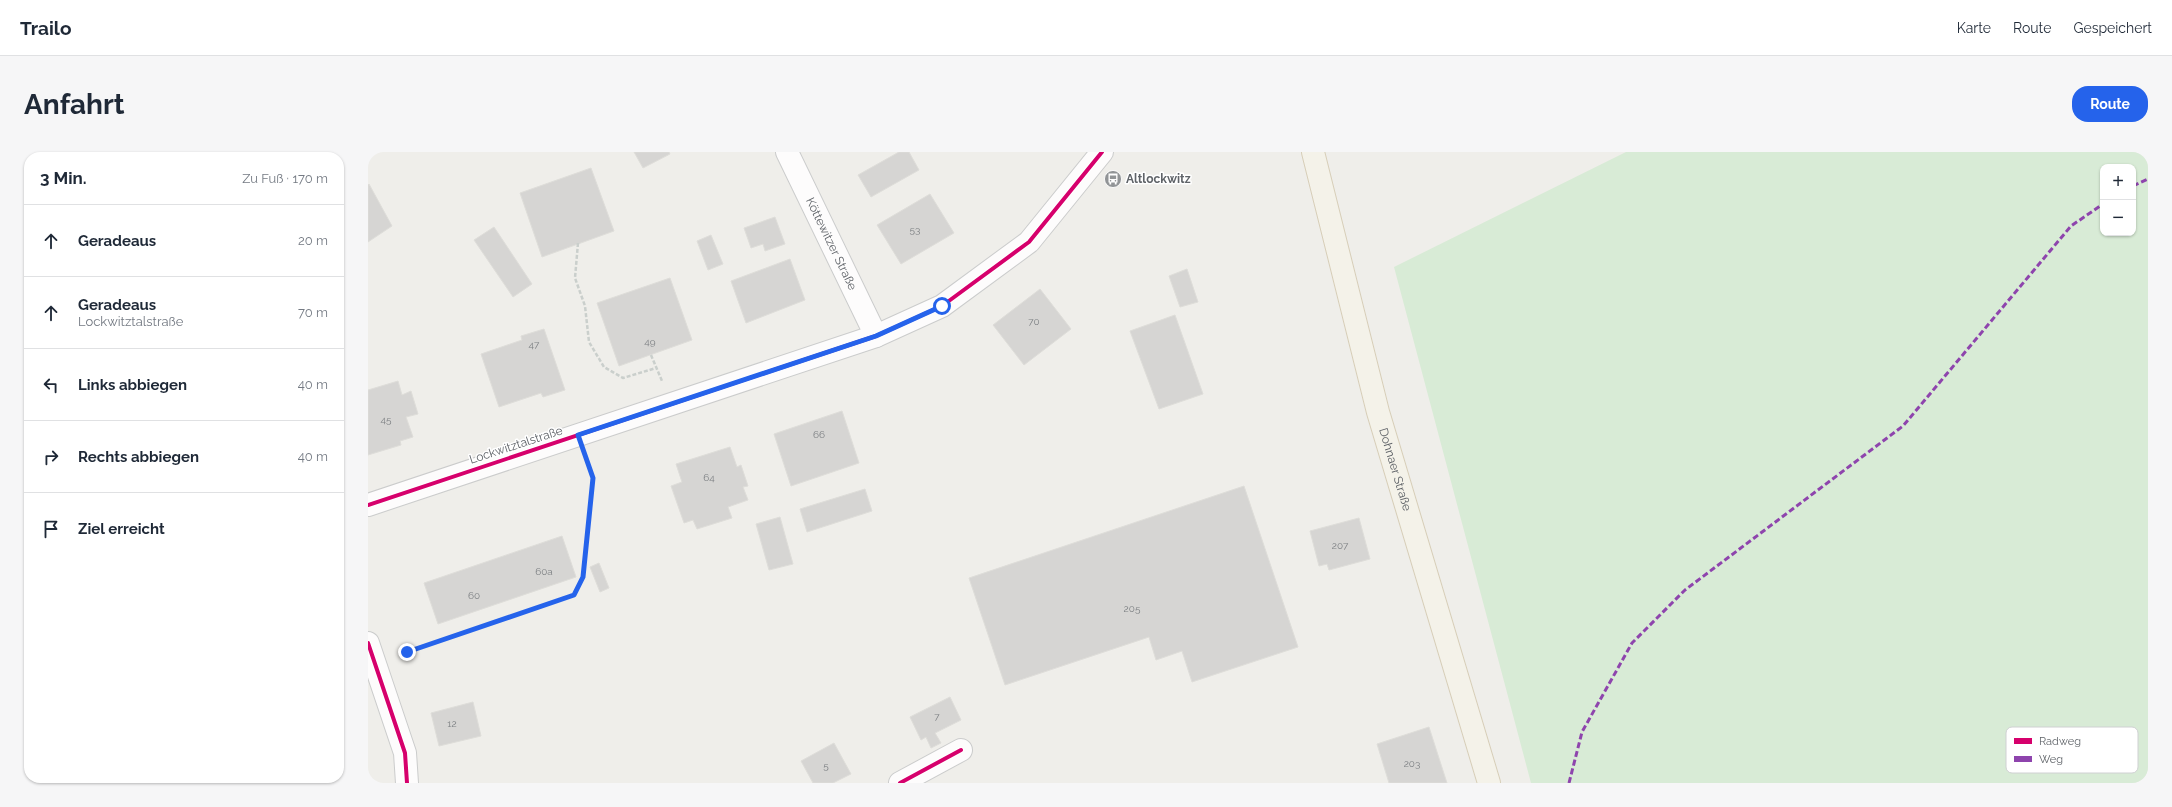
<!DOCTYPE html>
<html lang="de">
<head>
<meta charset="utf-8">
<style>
  :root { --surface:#fff; --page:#f6f6f7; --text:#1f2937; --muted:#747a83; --line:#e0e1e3; --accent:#2563eb }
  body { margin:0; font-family:Raleway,sans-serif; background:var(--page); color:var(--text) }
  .controls { position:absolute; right:12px; top:12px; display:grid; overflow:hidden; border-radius:8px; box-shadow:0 1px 3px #0004 }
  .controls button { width:36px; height:36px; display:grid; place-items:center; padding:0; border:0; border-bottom:1px solid var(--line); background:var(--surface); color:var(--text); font:20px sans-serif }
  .stop { position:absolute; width:12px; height:12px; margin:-9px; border:3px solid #2563eb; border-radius:50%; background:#fff }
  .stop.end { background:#2563eb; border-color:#fff; box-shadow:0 1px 4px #0008 }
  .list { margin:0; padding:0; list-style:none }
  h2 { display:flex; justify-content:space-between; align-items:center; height:52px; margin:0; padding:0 16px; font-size:17px }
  h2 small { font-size:13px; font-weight:400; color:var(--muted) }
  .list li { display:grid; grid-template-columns:26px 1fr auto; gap:12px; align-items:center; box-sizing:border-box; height:72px; padding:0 16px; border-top:1px solid var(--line) }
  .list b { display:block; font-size:15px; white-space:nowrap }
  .list p { margin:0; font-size:13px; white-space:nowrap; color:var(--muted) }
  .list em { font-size:13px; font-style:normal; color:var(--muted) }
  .icon { flex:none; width:22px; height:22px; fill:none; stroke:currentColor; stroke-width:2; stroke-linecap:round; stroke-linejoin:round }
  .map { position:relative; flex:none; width:1780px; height:631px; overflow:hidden; border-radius:16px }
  header { display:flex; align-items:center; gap:24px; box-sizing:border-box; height:56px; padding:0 20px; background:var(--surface); border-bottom:1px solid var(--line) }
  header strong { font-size:19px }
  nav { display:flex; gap:22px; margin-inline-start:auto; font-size:14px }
  .intro { display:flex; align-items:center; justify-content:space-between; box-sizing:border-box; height:96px; padding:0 24px }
  h1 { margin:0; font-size:28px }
  .button { padding:10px 18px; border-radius:16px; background:var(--accent); color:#fff; font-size:14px; font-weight:700 }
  main { display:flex; gap:24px; padding:0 24px }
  aside { flex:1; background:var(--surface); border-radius:16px; box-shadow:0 1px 3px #0004 }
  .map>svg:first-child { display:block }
  .green { fill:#d8ebd6; fill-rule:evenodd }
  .building { fill:#d6d5d3; stroke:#deddd9 }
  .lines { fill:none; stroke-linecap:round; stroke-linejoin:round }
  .minor-casing { stroke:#cbcccc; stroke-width:24 }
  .major-casing { stroke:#d7ceb8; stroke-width:24 }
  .path { stroke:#cacfcc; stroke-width:2.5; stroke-dasharray:4 2; stroke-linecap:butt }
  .minor { stroke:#fdfcfc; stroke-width:22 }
  .major { stroke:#f4f2e9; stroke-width:22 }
  .quiet { stroke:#8e44ad; stroke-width:3; stroke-dasharray:6 3; stroke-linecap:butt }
  .cycleway-casing { stroke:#fff; stroke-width:6 }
  .cycleway { stroke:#d6006c; stroke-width:4 }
  .route { stroke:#2563eb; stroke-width:5 }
  .labels { text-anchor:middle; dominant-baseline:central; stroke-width:3; stroke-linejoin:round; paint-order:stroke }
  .number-label { font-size:10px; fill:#7e8184 }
  .poi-label { font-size:12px; font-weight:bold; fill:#5f6368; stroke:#fff; text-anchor:start }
  .street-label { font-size:12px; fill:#5f6368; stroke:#fff }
  .key { fill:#fff; stroke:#cfd0d2; stroke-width:1 }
  .key-label { font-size:11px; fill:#5f6368 }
</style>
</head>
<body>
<header>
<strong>Trailo</strong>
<nav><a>Karte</a><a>Route</a><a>Gespeichert</a></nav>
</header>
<div class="intro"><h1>Anfahrt</h1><a class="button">Route</a></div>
<main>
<aside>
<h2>3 Min.<small>Zu Fuß · 170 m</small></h2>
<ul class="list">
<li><svg class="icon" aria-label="ahead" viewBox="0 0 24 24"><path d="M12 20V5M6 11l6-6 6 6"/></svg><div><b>Geradeaus</b></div><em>20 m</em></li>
<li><svg class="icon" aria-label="ahead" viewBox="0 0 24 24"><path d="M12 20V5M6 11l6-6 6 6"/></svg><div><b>Geradeaus</b><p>Lockwitztalstraße</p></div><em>70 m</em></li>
<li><svg class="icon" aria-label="left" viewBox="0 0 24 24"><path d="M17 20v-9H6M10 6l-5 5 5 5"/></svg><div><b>Links abbiegen</b></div><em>40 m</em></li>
<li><svg class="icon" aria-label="right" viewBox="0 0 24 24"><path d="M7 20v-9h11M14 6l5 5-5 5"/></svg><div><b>Rechts abbiegen</b></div><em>40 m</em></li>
<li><svg class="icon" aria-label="arrive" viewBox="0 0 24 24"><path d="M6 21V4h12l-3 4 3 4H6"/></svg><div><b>Ziel erreicht</b></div></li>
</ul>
</aside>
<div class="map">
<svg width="1780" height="631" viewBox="0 0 1780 631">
  <rect width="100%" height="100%" fill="#efeeea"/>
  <!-- green -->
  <path class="green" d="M1258 0H1780V631H1163L1026 115ZM1735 15H1765V81H1735Z"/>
  <!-- building -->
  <path class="building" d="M266 0H301L302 2 275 16Z
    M531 0H541L551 18 503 45 490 23Z
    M223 16 246 79 174 105 152 41Z
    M1 32 24 74 0 90V33Z
    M562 42 586 81 533 112 509 73Z
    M407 65 417 92 397 99 395 92 383 96 376 76Z
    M126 75 164 132 145 145 106 88Z
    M343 83 355 112 340 118 329 89Z
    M422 107 437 148 378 171 363 129Z
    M819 117 830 150 812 155 801 124Z
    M302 126 324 188 251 214 229 151Z
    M672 137 703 177 656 213 625 173Z
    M807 163 835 242 791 257 762 179Z
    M176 177 197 238 175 245 173 241 131 255 113 202 154 188 153 184Z
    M30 229 34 243 43 239 50 262 38 265 45 285 32 289 33 293 0 303V238Z
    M474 259 491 311 423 334 406 282Z
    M362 295 369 315 373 313 380 334 375 335 380 348 360 355 364 366 329 377 325 368 316 371 303 334 314 330 308 312Z
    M876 334 930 495 824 530 814 499 788 508 781 485 637 533 601 426Z
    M497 337 504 359 439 380 432 357Z
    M412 365 425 412 401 418 388 372Z
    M991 366 1002 407 961 418 959 412 951 414 942 379Z
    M194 384 208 425 70 472 56 431Z
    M231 411 241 436 232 440 222 415Z
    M582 545 593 568 567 581 573 591 563 596 558 585 553 588 542 565Z
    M105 550 113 584 71 594 63 561Z
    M1061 575 1079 631H1021L1009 592Z
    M466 591 483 622 465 631H445L433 609Z"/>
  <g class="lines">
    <!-- minor casing -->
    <g class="minor-casing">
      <g id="minor">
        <path id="s1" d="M419 0 508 184"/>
        <path d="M0 353 508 184 574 154 661 90 734 0"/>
        <path d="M0 491 37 601 39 631"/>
        <path d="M532 631 593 598"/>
      </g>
    </g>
    <!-- major casing -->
    <g class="major-casing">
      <g id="major">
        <path id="s2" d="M945 0 1010 260 1121 631"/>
      </g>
    </g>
    <!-- path -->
    <path class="path" d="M210 91 207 126 217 154 221 190 236 215 255 226 288 216
      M283 203 294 229
      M39 500 206 443 215 425 225 326 218 308"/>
    <!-- minor -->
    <use href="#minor" class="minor"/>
    <!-- major -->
    <use href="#major" class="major"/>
    <!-- quiet -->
    <path class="quiet" d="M1765 34 1780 27
      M1201 631 1214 580 1264 491 1317 438 1535 274 1703 74 1735 52"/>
    <!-- cycleway casing -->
    <g class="cycleway-casing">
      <path id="cycleway" d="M0 353 508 184 574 154 661 90 734 0
        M0 491 37 601 39 631
        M532 631 593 598"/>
    </g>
    <!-- cycleway -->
    <use href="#cycleway" class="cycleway"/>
  </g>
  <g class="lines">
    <!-- route -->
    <path class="route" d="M39 500 206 443 215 425 225 326 210 283 508 184 574 154"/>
  </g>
  <!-- icons -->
  <defs>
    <g id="bus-disc" transform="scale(0.9)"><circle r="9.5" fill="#919496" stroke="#fff"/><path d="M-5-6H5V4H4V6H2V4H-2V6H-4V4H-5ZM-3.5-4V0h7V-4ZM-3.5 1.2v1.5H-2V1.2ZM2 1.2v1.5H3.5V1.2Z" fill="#fff"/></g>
  </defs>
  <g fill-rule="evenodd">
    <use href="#bus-disc" x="745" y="27"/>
  </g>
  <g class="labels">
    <!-- number labels -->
    <g class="number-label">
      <text x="547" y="77">53</text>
      <text x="666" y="169">70</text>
      <text x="282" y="189">49</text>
      <text x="166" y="192">47</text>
      <text x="18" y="267">45</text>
      <text x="451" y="282">66</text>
      <text x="341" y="325">64</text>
      <text x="972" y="393">207</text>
      <text x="176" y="419">60a</text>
      <text x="106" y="443">60</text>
      <text x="764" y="456">205</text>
      <text x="569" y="564">7</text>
      <text x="84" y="571">12</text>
      <text x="1044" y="611">203</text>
      <text x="458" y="613">5</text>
    </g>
    <!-- poi labels -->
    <g class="poi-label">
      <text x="758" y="27">Altlockwitz</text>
    </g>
    <!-- street labels -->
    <g class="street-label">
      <text stroke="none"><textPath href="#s1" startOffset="102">Köttewitzer Straße</textPath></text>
      <text transform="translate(148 293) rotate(-18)">Lockwitztalstraße</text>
      <text stroke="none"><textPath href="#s2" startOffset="328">Dohnaer Straße</textPath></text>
    </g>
  </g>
  <!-- legend -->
  <rect x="1638" y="575" width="132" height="46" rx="6" class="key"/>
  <rect x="1646" y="586" width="18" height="6" fill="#d6006c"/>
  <rect x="1646" y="604" width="18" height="6" fill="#8e44ad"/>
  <g class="key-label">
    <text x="1671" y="593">Radweg</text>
    <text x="1671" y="611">Weg</text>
  </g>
</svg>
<div class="controls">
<button>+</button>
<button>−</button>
</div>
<div class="stop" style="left:574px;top:154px"></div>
<div class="stop end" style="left:39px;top:500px"></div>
</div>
</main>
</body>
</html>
